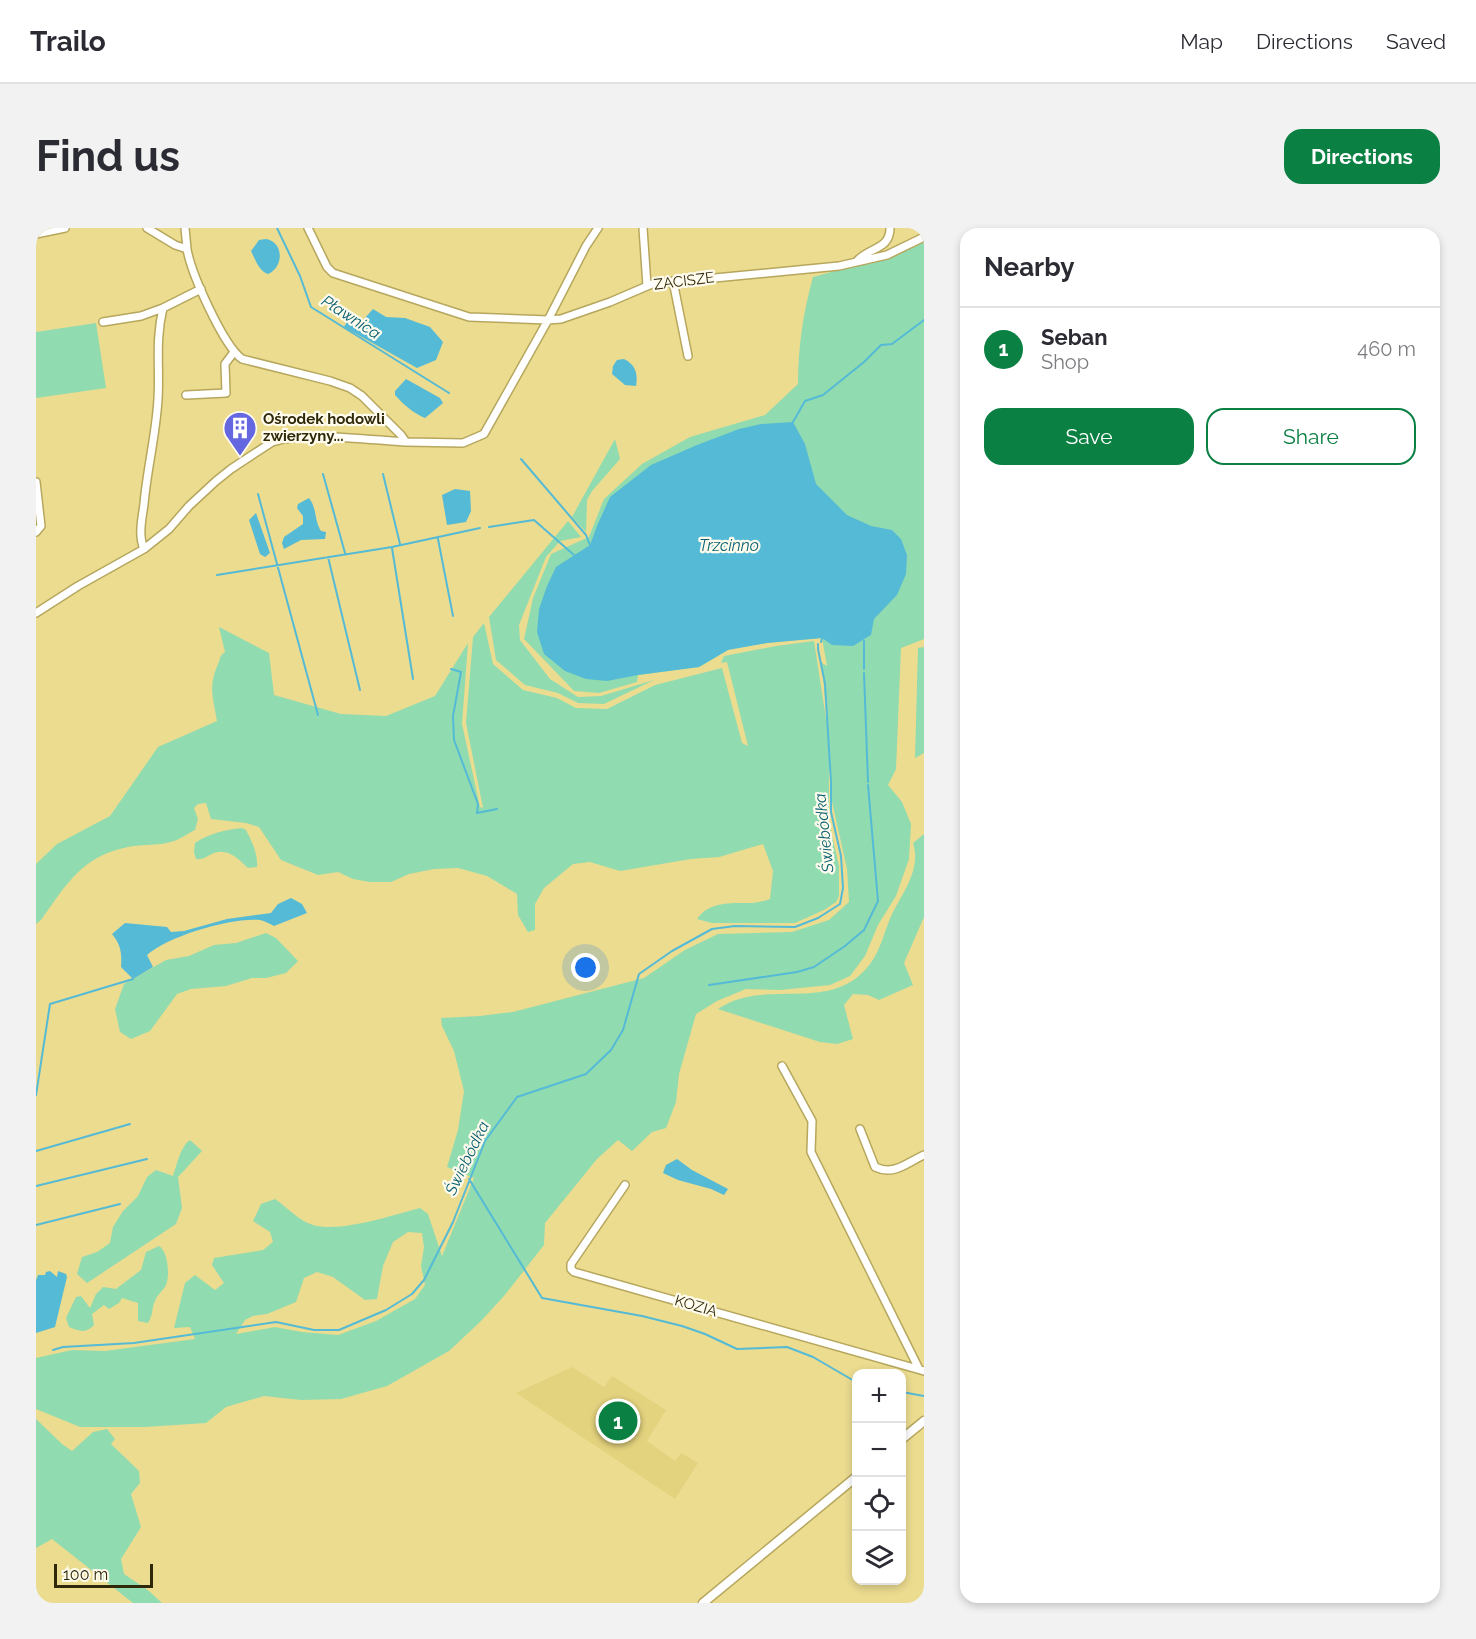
<!DOCTYPE html>
<html lang="en">
<head>
<meta charset="utf-8">
<style>
  :root { --surface:#fff; --page:#f2f2f3; --text:#2b2b33; --muted:#7c7c81; --line:#e1e1e2; --accent:#0b8043 }
  body { margin:0; font-family:Raleway,sans-serif; background:var(--page); color:var(--text) }
  .controls { position:absolute; right:18px; bottom:18px; display:grid; overflow:hidden; border-radius:12px; box-shadow:0 3px 9px #0003 }
  .controls button { width:54px; height:54px; display:grid; place-items:center; padding:0; border:0; border-bottom:2px solid var(--line); background:var(--surface); color:var(--text); font:30px sans-serif }
  .scale { position:absolute; left:18px; bottom:15px; width:99px; box-sizing:border-box; padding-left:6px; border:3px solid #302909; border-top:0; font-size:16px; line-height:21px; white-space:nowrap; color:#302909; -webkit-text-stroke:4px #fffcee; paint-order:stroke }
  .you { position:absolute; left:550px; top:740px; width:21px; height:21px; margin:-15px; border:4px solid #fff; border-radius:50%; background:#1a73e8; box-shadow:0 0 0 9px #1a73e833 }
  .badge { display:grid; place-items:center; width:39px; height:39px; border-radius:50%; background:var(--accent); color:#fff; font-size:20px; font-weight:700 }
  .pin { position:absolute; translate:-50% -50%; border:3px solid #fff; box-shadow:0 2px 6px #0006 }
  .list { margin:0; padding:0; list-style:none }
  h2 { display:flex; justify-content:space-between; align-items:center; height:78px; margin:0; padding:0 24px; font-size:26px }
  h2 small { font-size:20px; font-weight:400; color:var(--muted) }
  .list li { display:grid; grid-template-columns:39px 1fr auto; gap:18px; align-items:center; box-sizing:border-box; height:84px; padding:0 24px; border-top:2px solid var(--line) }
  .list b { display:block; font-size:22px; white-space:nowrap }
  .list p { margin:0; font-size:20px; white-space:nowrap; color:var(--muted) }
  .list em { font-size:20px; font-style:normal; color:var(--muted) }
  .actions { display:flex; gap:12px; padding:18px 24px }
  .actions a { flex:1; padding:14px 0; border:2px solid var(--accent); border-radius:18px; text-align:center; font-size:21px; color:var(--accent) }
  .actions .main { background:var(--accent); color:#fff }
  .icon { flex:none; width:33px; height:33px; fill:none; stroke:currentColor; stroke-width:2; stroke-linecap:round; stroke-linejoin:round }
  .map { position:relative; flex:none; width:888px; height:1375px; overflow:hidden; border-radius:18px }
  header { display:flex; align-items:center; gap:36px; box-sizing:border-box; height:84px; padding:0 30px; background:var(--surface); border-bottom:2px solid var(--line) }
  header strong { font-size:28px }
  nav { display:flex; gap:33px; margin-inline-start:auto; font-size:21px }
  .intro { display:flex; align-items:center; justify-content:space-between; box-sizing:border-box; height:144px; padding:0 36px }
  h1 { margin:0; font-size:42px }
  .button { padding:15px 27px; border-radius:18px; background:var(--accent); color:#fff; font-size:21px; font-weight:700 }
  main { display:flex; gap:36px; padding:0 36px }
  aside { flex:1; background:var(--surface); border-radius:18px; box-shadow:0 3px 9px #0003 }
  .map>svg:first-child { display:block }
  .built { fill:#e4d37e }
  .green { fill:#91dbb0; fill-rule:evenodd }
  .water { fill:#55bad5 }
  .lines { fill:none; stroke-linecap:round; stroke-linejoin:round }
  .stream { stroke:#55bad5; stroke-width:2 }
  .minor-casing { stroke:#b6a75d; stroke-width:10 }
  .tertiary-casing { stroke:#b6a75d; stroke-width:11 }
  .minor { stroke:#fff; stroke-width:7 }
  .tertiary { stroke:#fff; stroke-width:8 }
  .labels { text-anchor:middle; dominant-baseline:central; stroke-width:4.5; stroke-linejoin:round; paint-order:stroke }
  .street-label { font-size:15px; fill:#302909; stroke:#fffcee }
  .poi-label { font-size:15px; font-weight:bold; fill:#302909; stroke:#fffcee; text-anchor:start }
  .water-label { font-size:16px; font-style:italic; fill:#0b6173; stroke:#fffcee }
</style>
</head>
<body>
<header>
<strong>Trailo</strong>
<nav><a>Map</a><a>Directions</a><a>Saved</a></nav>
</header>
<div class="intro"><h1>Find us</h1><a class="button">Directions</a></div>
<main>
<div class="map">
<svg width="888" height="1375" viewBox="0 0 888 1375">
  <rect width="100%" height="100%" fill="#ebdc90"/>
  <!-- built -->
  <path class="built" d="M536 1139 568 1159 576 1148 630 1182 611 1213 639 1233 645 1225 662 1235 639 1271 480 1165Z"/>
  <!-- green -->
  <path class="green" d="M888 9V411L865 420 860 541 852 557 866 574 875 596 873 631 860 668 842 697 829 728 814 748 794 757 744 762 710 761 681 773 660 786 643 846 640 874 630 900 616 904 596 923 582 912 561 931 509 995 508 1017 468 1068 444 1094 413 1123 351 1158 305 1171 265 1172 228 1168 190 1179 170 1195 109 1199H44L0 1181V1130L36 1122 69 1123 159 1111 154 1099 138 1100 149 1055 159 1047 179 1062 188 1055 176 1037 178 1030 227 1022 237 1014 234 1004 217 993 225 976 239 971C251 979 263 993 277 997 305 1005 356 987 384 980L392 986 406 1028 438 950 411 939 422 902 428 863 418 823 406 798 405 790 444 788 477 784 608 750 649 722 682 706 756 704 793 692 813 674 811 641 795 569 793 524V595L803 638V668L800 674 788 682 759 695H676L661 691C673 673 696 675 715 675 721 675 728 673 734 671L737 643 727 616 683 629 655 631 584 643 554 634 537 636 508 660 499 676V702L492 704 482 687 481 666 451 648 422 640 398 641 373 646 355 654H334L317 651 302 644 282 647 245 632 223 599 210 595 175 591 170 575 162 576 158 580 162 591 159 602C152 605 145 611 138 613 124 618 107 616 92 619 46 628 30 657 5 692L0 696V636L21 616 74 588 122 519 181 493C177 469 172 459 182 436 185 430 183 428 189 424L183 399 233 425 238 467 305 486 350 488 399 468 432 415 426 496 444 579 447 580 430 495 437 409 448 395 457 436 487 462 521 470 540 480 571 481 619 457 686 440 706 515 712 518 691 434 685 435 688 428 740 418 778 413 791 497 786 435 791 438 786 410 731 415 646 428 708 420 692 422 663 439 602 447 601 454 563 465 538 463 488 411 497 370 515 326 553 309 568 271 606 236 654 209 729 187 762 156C762 119 767 85 777 49L854 28ZM372 1004 386 1005 388 1019 385 1038 389 1057 379 1071 340 1093 302 1107 266 1104 239 1099 200 1106 209 1092 217 1088 231 1086 260 1074 268 1050 281 1044 297 1049 329 1072 341 1071 347 1038 357 1014Z
    M60 95 70 160 0 170V104Z
    M579 211 584 231 556 263 551 272 550 304 536 289Z
    M532 293 545 309 524 313 510 329 483 397 484 412 514 451 542 469 565 468 618 452 568 476 542 475 522 465 489 457 460 432 453 389Z
    M888 419V525L879 530 882 420Z
    M206 600 210 602C216 614 222 625 221 639L212 640C202 631 193 620 178 625 171 628 168 632 160 631L158 624 159 615C174 605 189 602 206 600Z
    M888 606V689L868 735 877 757 843 772 832 767 817 766 808 777 817 811 801 816 784 814 682 781C730 747 800 791 838 730 846 717 850 698 857 684 869 661 885 640 877 615Z
    M230 705 240 710 262 733 250 745 230 750H216L190 758 155 761 141 766 114 803 95 811 84 804 79 781 88 756 130 732 153 728 178 717 200 715Z
    M154 912 166 923 142 949 146 980 140 996 51 1055 41 1046 46 1029 61 1024 74 1015 77 999 87 983 102 968 111 949 120 942 137 948C141 937 144 919 154 912Z
    M123 1018C132 1023 134 1048 130 1057 127 1063 121 1067 119 1073 115 1081 118 1085 112 1095L102 1093V1075L86 1070 83 1075 73 1081 68 1077 56 1086 58 1097C50 1106 43 1103 33 1099L30 1090 40 1069 45 1068 54 1080 60 1066 67 1059 80 1061 105 1042 110 1024Z
    M0 1191 26 1216 36 1223 57 1204 71 1201 79 1211 75 1216 103 1243 104 1255 95 1266 105 1299 85 1331 88 1346 113 1363 126 1375H97L16 1311 0 1320Z"/>
  <!-- water -->
  <path class="water" d="M230 11C248 14 248 39 232 46 223 43 219 31 215 23L223 12Z
    M337 81 350 89 369 90 394 99 407 114 400 132 381 140 308 99 312 92H327Z
    M588 131C600 137 602 146 600 158L589 157 576 146 577 138 581 132Z
    M370 151 404 170 407 175 389 190C377 185 367 176 359 167V163Z
    M757 194 769 216 780 256 811 287 835 298 856 302 865 311 871 327 870 346 861 367 838 391 835 407 817 418 796 417 786 410 731 415 692 422 663 439 602 447 571 453 550 451 529 443 508 426 501 404 503 381 511 358 520 339 554 317 561 298 574 269 615 237 661 217 703 201 725 196Z
    M419 261 434 263 435 283 430 294 411 297 406 267Z
    M273 270C281 280 278 292 285 303L290 304 289 311 265 312 248 321 246 315 248 309 267 296V288L261 280 262 276Z
    M220 285 234 325 229 329 224 326 213 292Z
    M255 670 266 676 271 685 238 698C234 696 229 693 224 692 196 689 132 708 111 727L117 739 97 751 85 739C86 725 85 717 76 706L89 695 131 699 135 704 148 703 191 691 235 685 242 676Z
    M641 931 656 942 692 961 688 967 675 961 642 952 627 945 630 937Z
    M14 1043 21 1049 22 1043 30 1046 31 1049 19 1099 0 1105V1052L2 1047H9L10 1044Z"/>
  <g class="lines">
    <!-- stream -->
    <path class="stream" d="M241 0 264 48 275 79 413 165
      M757 194 769 173 787 167 828 134 845 117 856 116 888 92
      M485 231 550 307 554 317
      M287 246 309 325
      M347 246 364 316
      M222 266 282 487
      M453 299 498 292 538 327
      M402 311 417 388
      M356 320 377 451
      M292 329 324 462
      M181 347 356 319 444 300
      M785 414 786 410
      M782 416V421L789 456 795 554
      M415 441 425 444 417 488 418 512 442 576 441 585 461 581
      M828 441V413
      M828 445 832 554
      M673 757 761 744 778 739 809 718 828 702 842 673 832 557
      M0 867 14 776 97 751
      M0 923 94 896
      M433 951 506 1070 606 1088 646 1098 669 1106 701 1121 751 1119 777 1129 820 1154
      M0 958 111 931
      M0 997 84 976
      M17 1122 27 1119 98 1115 240 1094 278 1102H303L350 1082 376 1066 388 1052 417 994 449 913 481 869 550 846 575 822 587 802 603 746 636 723 676 701 699 698 759 699 782 690 804 676 807 660 805 628 795 584V555
      M866 1164 888 1168"/>
    <!-- minor casing -->
    <g class="minor-casing">
      <path id="minor" d="M111 0 139 17 151 21C155 45 187 117 206 131L294 153 314 160 326 168 365 207 370 214 427 215 448 206 512 92 550 18 562 0
        M149 0 151 21
        M272 0 291 39 297 45 433 89 512 92 525 91 574 74 616 56 803 38 851 27 888 9
        M607 0 611 58
        M0 6 29 0
        M821 33C833 19 854 22 854 0
        M637 53 652 128
        M67 94 105 88 127 80
        M150 167 190 165 189 136 198 124
        M0 254 5 298 0 304
        M108 321C102 307 106 291 108 276 111 241 120 207 122 171 124 139 119 113 127 80L165 61
        M0 385 42 358 108 321 133 301 153 278 180 253 195 241 236 214C268 203 334 212 370 214
        M746 838 776 893 775 924 883 1141
        M824 901 839 939C858 948 870 935 888 927
        M589 957 535 1036V1041L538 1044 888 1143"/>
    </g>
    <!-- tertiary casing -->
    <g class="tertiary-casing">
      <path id="tertiary" d="M866 1211 888 1193
        M667 1375 820 1249"/>
    </g>
    <!-- minor -->
    <use href="#minor" class="minor"/>
    <!-- tertiary -->
    <use href="#tertiary" class="tertiary"/>
  </g>
  <!-- icons -->
  <defs>
    <g id="building-pin" transform="scale(1.725)"><path d="M0 17L-7.5 6A9.5 9.5 0 1 1 7.5 6Z" fill="#6467e0" stroke="#fffcee"/><path d="M-4-6H4V6H1V3H-1V6H-4ZM-2.5-4.3h1.7v1.8h-1.7ZM.8-4.3h1.7v1.8H.8ZM-2.5-1h1.7V.8h-1.7ZM.8-1h1.7V.8H.8Z" fill="#fff"/></g>
  </defs>
  <g fill-rule="evenodd">
    <use href="#building-pin" x="204" y="200"/>
  </g>
  <g class="labels">
    <!-- street labels -->
    <g class="street-label">
      <text transform="translate(648 53) rotate(-7)">ZACISZE</text>
      <text transform="translate(660 1078) rotate(16)">KOZIA</text>
    </g>
    <!-- poi labels -->
    <g class="poi-label">
      <text x="227" y="191">Ośrodek hodowli<tspan x="227" dy="17">zwierzyny...</tspan></text>
    </g>
    <!-- water labels -->
    <g class="water-label">
      <text transform="translate(315 89) rotate(33)">Pławnica</text>
      <text x="693" y="317">Trzcinno</text>
      <text transform="translate(788 605) rotate(-96)">Świebódka</text>
      <text transform="translate(431 930) rotate(-64)">Świebódka</text>
    </g>
  </g>
</svg>
<div class="controls">
<button>+</button>
<button>−</button>
<button><svg class="icon" aria-label="locate" viewBox="0 0 24 24"><circle cx="12" cy="12" r="6"/><path d="M12 2v4M12 18v4M2 12h4M18 12h4"/></svg></button>
<button><svg class="icon" aria-label="layers" viewBox="0 0 24 24"><path d="M12 4l9 5-9 5-9-5zM3 14l9 5 9-5"/></svg></button>
</div>
<div class="scale">100 m</div>
<div class="you"></div>
<div class="pin badge" style="left:582px;top:1193px">1</div>
</div>
<aside>
<h2>Nearby<small></small></h2>
<ul class="list">
<li><span class="badge">1</span><div><b>Seban</b><p>Shop</p></div><em>460 m</em></li>
</ul>
<div class="actions"><a class="main">Save</a><a>Share</a></div>
</aside>
</main>
</body>
</html>
